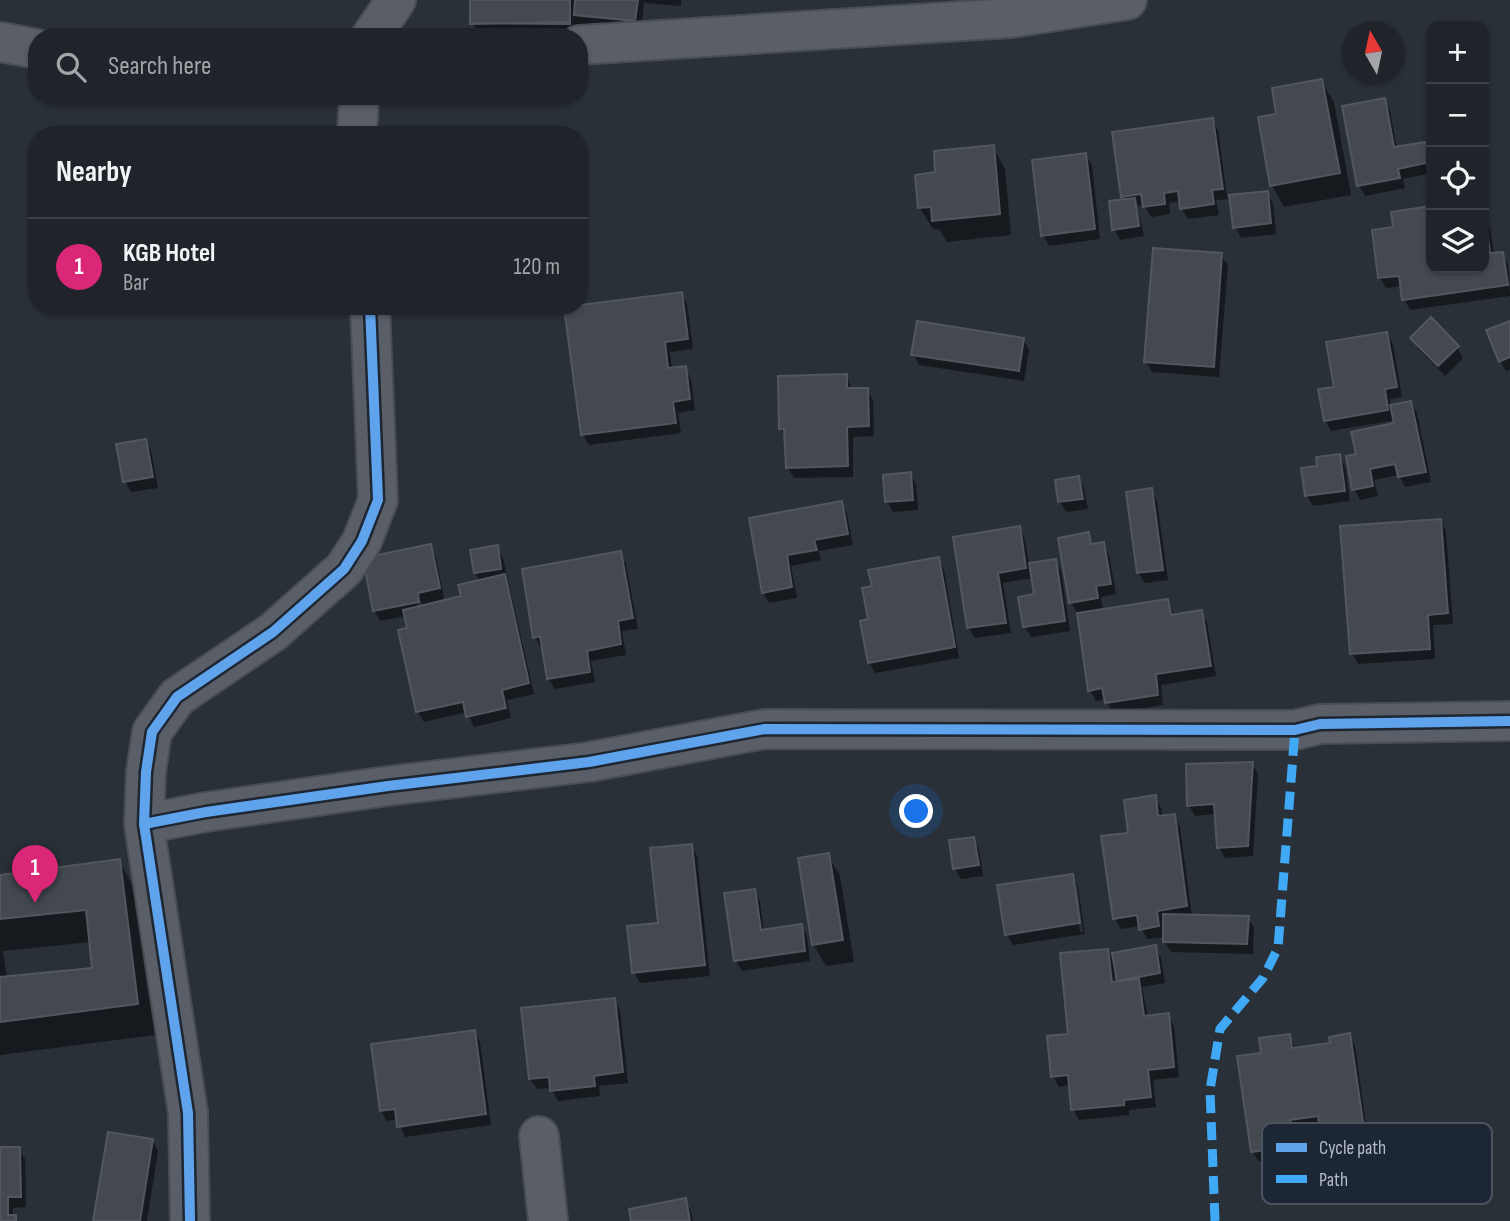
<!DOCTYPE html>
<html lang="en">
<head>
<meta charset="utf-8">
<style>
  :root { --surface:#20242a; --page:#2d3036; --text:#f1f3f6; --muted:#a2a4a8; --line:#3d4147; --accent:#db2777 }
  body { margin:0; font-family:"Sofia Sans Condensed",sans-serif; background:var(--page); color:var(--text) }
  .controls { position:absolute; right:21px; top:21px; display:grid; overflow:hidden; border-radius:14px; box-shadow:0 2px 5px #0004 }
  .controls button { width:63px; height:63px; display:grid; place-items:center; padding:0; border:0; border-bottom:2px solid var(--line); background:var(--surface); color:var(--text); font:35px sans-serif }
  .compass { position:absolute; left:1342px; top:21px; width:63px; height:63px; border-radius:50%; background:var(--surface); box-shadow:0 2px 5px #0004; rotate:351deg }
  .you { position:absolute; left:917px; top:812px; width:24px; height:24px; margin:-18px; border:5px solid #fff; border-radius:50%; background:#1a73e8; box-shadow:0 0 0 10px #1a73e833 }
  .badge { display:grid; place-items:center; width:46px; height:46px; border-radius:50%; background:var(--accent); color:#fff; font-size:23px; font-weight:700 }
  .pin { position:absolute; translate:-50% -58px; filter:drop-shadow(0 2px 4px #0008) }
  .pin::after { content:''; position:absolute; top:37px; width:24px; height:21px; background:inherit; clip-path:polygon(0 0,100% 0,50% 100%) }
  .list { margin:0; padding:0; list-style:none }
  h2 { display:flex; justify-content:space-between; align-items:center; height:91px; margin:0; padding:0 28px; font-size:30px }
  h2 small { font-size:23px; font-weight:400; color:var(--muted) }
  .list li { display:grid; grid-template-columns:46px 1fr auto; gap:21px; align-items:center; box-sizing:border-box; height:98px; padding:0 28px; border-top:2px solid var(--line) }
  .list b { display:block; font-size:26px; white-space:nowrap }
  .list p { margin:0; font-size:23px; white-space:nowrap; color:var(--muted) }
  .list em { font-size:23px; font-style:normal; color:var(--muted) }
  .icon { flex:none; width:38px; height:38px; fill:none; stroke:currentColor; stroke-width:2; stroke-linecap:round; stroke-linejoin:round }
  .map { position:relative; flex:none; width:1510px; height:1221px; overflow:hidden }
  .search { position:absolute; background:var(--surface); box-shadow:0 2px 5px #0004; left:28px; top:28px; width:560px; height:77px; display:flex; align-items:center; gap:18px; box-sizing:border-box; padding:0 24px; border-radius:28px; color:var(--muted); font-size:26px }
  .panel { position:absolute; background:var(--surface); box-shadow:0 2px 5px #0004; left:28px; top:126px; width:560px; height:189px; border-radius:28px }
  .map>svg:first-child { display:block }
  .shadow { fill:#0007; fill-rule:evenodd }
  .building { fill:#444950; stroke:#52575f; stroke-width:2 }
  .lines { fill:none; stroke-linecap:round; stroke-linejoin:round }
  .street-casing { stroke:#484c53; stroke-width:42 }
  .street { stroke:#5a5e66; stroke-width:38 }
  .quiet { stroke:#3fa9f5; stroke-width:9; stroke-dasharray:18 9; stroke-linecap:butt }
  .cycleway-casing { stroke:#1d2633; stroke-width:15 }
  .cycleway { stroke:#60a3ed; stroke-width:10 }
  .key { fill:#1d2633; stroke:#4a5360; stroke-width:2 }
  .key-label { font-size:19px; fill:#b4bcc9 }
</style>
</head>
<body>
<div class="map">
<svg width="1510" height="1221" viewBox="0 0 1510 1221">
  <rect width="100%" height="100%" fill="#2a3038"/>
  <!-- shadow -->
  <path class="shadow" d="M471 0H681V6L644 3 641 31 581 25 582 45 579 37H480L472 22Z
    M1321 81 1334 102 1351 195 1284 207 1272 185 1278 115Z
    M1384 100 1390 111 1397 149 1425 144 1431 154V173L1403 179 1405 188 1365 196 1359 185Z
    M1212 120 1218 130 1227 197 1267 193 1273 203 1276 234 1241 238 1235 227 1231 199 1216 200 1219 215 1188 219 1181 208V201L1169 203 1170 214 1151 217 1144 205 1137 206 1144 236 1120 240 1114 229 1125 201 1123 197Z
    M993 147 1005 169 1011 235 947 242 939 229H933L920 208 937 174Z
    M1085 154 1092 165 1100 239 1049 246 1043 235Z
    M1431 208V268H1484V217L1490 228 1494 255 1502 254 1508 264 1510 296 1410 310 1404 299 1402 286 1386 288 1380 278 1395 228 1393 213Z
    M1221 255 1228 265 1219 377 1152 372 1146 362Z
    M681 294 687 304 693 349 670 352 672 369 685 368 691 379 695 410 678 413 681 433 589 445 583 435Z
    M1510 323V370L1506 371 1500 361Z
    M1387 334 1393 344 1402 397 1390 399 1391 406 1410 402 1417 413 1431 482 1405 487 1399 475 1374 480 1378 496 1360 500 1354 489 1358 455 1396 425 1395 420 1331 431 1325 420 1336 388Z
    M1412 338 1457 347 1463 358 1445 376 1418 349Z
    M1023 339 1029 350 1024 381 919 365 913 354Z
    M846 375 852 390H867L873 400 874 436 853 437V477L794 478 788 468 787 439 780 428Z
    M145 441 151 451 158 488 131 492 125 481Z
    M1339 456 1345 466 1350 501 1313 506 1307 496 1303 470 1319 468Z
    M910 474 916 484 918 510 893 512 887 502Z
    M1078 478 1084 488 1088 509 1066 512 1060 502 1057 481Z
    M1151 490 1157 501 1168 580 1145 583 1138 573Z
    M841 503 847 514 853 545 819 551 821 560 791 566 797 598 769 603 763 592 751 519Z
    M1440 520 1446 531 1453 624 1433 625 1435 659 1358 664 1352 653Z
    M1019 528 1025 539 1029 565 1055 560 1061 571 1070 631 1031 637 1025 627 1020 598 1036 596 1033 578 1003 583 1011 633 975 638 969 628Z
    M1088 534 1094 545 1103 544 1109 554 1116 594 1101 597 1103 611 1168 601 1174 616 1201 612 1207 622 1216 676 1161 685 1163 705 1112 713 1106 699 1096 701 1090 690 1077 613 1071 603Z
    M430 546 436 557 444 599 423 605 416 594 413 595 420 608 463 597 480 581 475 573 497 547 503 558 534 694 507 700 511 718 474 727 467 712 424 722 418 712 400 632 409 629 406 616 380 621 374 610Z
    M620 553 626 564 638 629 622 631 626 655 591 661 595 682 555 689 549 679 543 647 541 648 535 637 524 570Z
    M938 559 944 569 959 658 875 673 869 662 870 620 874 587Z
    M1252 764 1258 774 1253 856 1225 858 1219 847 1216 814 1195 816 1189 805Z
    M1155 797 1161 808 1162 817 1174 816 1180 827 1192 917 1248 918 1254 928 1253 954 1171 952 1164 941 1165 937 1147 939 1140 926 1121 929 1115 919 1130 834Z
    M973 839 979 849 983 876 961 879 955 869 951 842Z
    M691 846 697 856 710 976 640 983 634 972 660 924Z
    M828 855 840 876 854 962 826 966 813 944Z
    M119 861 137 893 155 1035 0 1055V877ZM91 942 94 969 7 978 3 951Z
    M1072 876 1078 886 1085 934 1013 945 1007 934ZM1073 885H1077L1083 932H1080Z
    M754 891 760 901 764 932 801 926 807 936 810 961 742 971 736 961 726 894Z
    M1155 947 1161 958 1165 983 1142 987 1148 1017 1168 1015 1174 1026 1179 1077 1153 1080 1156 1107 1129 1110V1115L1079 1120 1073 1109 1070 1085 1059 1087 1053 1076 1107 951 1115 965ZM1114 973 1120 983 1115 984Z
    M614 1000 620 1010 628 1083 599 1086 600 1096 558 1101 551 1088 537 1089 530 1079 523 1009Z
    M474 1032 480 1042 491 1125 405 1137 398 1119 387 1121 381 1111Z
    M1349 1035 1355 1046 1369 1146 1330 1152 1324 1141 1321 1127 1295 1131 1299 1157 1259 1162 1253 1152 1264 1054 1289 1036 1296 1049 1332 1044Z
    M152 1140 158 1151 147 1221H95Z
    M0 1149H19L25 1159 26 1207 13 1208V1217L17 1221H0Z
    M685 1200 691 1211 693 1221H633Z"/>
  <!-- building -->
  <path class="building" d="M470 0H570V24L470 23Z
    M470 0H570V22L470 24Z
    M575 0H638L635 21 574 15Z
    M1322 79 1340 173 1270 186 1258 117 1276 114 1272 88Z
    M1385 98 1394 147 1426 142 1430 162 1398 169 1400 178 1357 186 1342 106Z
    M1213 118 1223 189 1212 190 1214 204 1180 209 1178 191 1164 193 1165 204 1143 207 1141 194 1121 197 1112 132Z
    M994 145 1000 214 932 221 931 207 918 208 915 175 935 172 934 151Z
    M1086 153 1095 229 1041 236 1032 160Z
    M1268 191 1271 223 1233 228 1229 195Z
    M1135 198 1139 226 1112 230 1109 201Z
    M1431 206V268H1484L1485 215 1490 253 1503 252 1508 285 1402 300 1399 276 1378 278 1372 230 1393 227 1391 212Z
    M1153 248 1222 253 1214 367 1144 362Z
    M682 292 688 339 665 342 668 368 686 366 690 399 673 402 676 423 581 435 564 307Z
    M1431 317 1459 346 1438 366 1410 338Z
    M917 321 1024 338 1019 371 911 355Z
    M1510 321V357L1499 362 1486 330Z
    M1387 332 1397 387 1385 389 1388 410 1324 421 1318 389 1334 387 1326 342Z
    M847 374V388H868L869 426 847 427 848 466 786 468 784 429H779L778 376Z
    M1411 401 1426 472 1398 477 1395 464 1370 469 1373 486 1352 490 1346 456 1356 454 1351 432 1394 423 1390 405Z
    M146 439 153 477 123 482 116 444Z
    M1340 454 1345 491 1305 496 1301 468 1317 466 1316 457Z
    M911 472 913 500 885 502 883 475Z
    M1079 476 1083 499 1058 502 1055 480Z
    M1152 488 1163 570 1137 573 1126 492Z
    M842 501 848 534 814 540 817 550 787 555 792 587 762 593 749 518Z
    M1441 519 1448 613 1428 615 1430 649 1350 654 1340 526Z
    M1020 526 1026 568 998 573 1006 623 967 628 953 537Z
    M1089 532 1091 544 1104 542 1111 584 1096 586 1098 598 1069 603 1058 538Z
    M431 544 440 588 418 593 419 602 373 611 363 558Z
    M498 545 501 569 474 573 470 550Z
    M621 551 633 618 618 621 621 644 587 651 590 672 547 679 540 636 533 638 522 569Z
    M939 557 955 647 868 663 860 621 868 619 862 588 872 586 868 570Z
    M1056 559 1065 621 1023 627 1018 597 1034 594 1029 563Z
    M505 574 529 683 502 690 506 708 466 717 463 702 416 712 398 630 407 628 403 610 461 596 458 585Z
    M1168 599 1171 615 1202 610 1211 666 1156 674 1158 695 1105 703 1102 688 1088 691 1077 613Z
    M1253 762 1248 846 1217 848 1214 804 1187 806 1186 764Z
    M1156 795 1158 816 1175 814 1187 906 1157 911 1159 926 1139 930 1137 915 1113 919 1101 836 1128 833 1124 800Z
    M974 837 979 865 953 869 949 840Z
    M692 844 705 965 632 973 627 926 658 923 650 848Z
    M829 853 843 940 812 945 798 858Z
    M120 859 138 1004 0 1022V977L92 968 86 910 0 919V875Z
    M1073 874 1080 923 1005 935 997 885Z
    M755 889 761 930 802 924 805 951 734 961 724 893Z
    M1163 914 1249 916 1247 944 1163 942Z
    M1156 945 1160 973 1117 981 1112 953Z
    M1108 949 1112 982 1139 979 1144 1016 1169 1013 1174 1067 1148 1070 1151 1097 1124 1100V1105L1071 1110 1068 1075 1051 1077 1047 1036 1068 1034 1060 953Z
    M615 998 623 1072 594 1076 595 1086 550 1091 549 1077 529 1079 521 1008Z
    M475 1030 486 1114 397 1127 395 1109 380 1111 371 1044Z
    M1350 1033 1365 1135 1322 1142 1318 1116 1290 1120 1294 1146 1251 1152 1237 1056 1261 1053 1259 1038 1290 1034 1292 1048 1330 1043 1329 1037Z
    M108 1132 153 1139 140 1221H93Z
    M0 1147H20L21 1197H8V1215H16V1221H0Z
    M686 1198 690 1221H631L629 1209Z"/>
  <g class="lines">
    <!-- street casing -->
    <g class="street-casing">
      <path id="street" d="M371 37 396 0
        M0 42 37 49
        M579 45 1011 18 1127 0
        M357 135 359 96
        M144 824 206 812 388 786 589 762 765 729 1295 730 1320 724 1510 721
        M539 1136 548 1221
        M190 1221 188 1113 144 824 146 772 152 732 177 697 273 632 344 569 362 541 378 500 370 306"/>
    </g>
    <!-- street -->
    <use href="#street" class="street"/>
    <!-- quiet -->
    <path class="quiet" d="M1215 1221 1210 1090 1220 1029 1263 978 1278 948 1295 730"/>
    <!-- cycleway casing -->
    <g class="cycleway-casing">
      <path id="cycleway" d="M144 824 206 812 388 786 589 762 765 729 1295 730 1320 724 1510 721
        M190 1221 188 1113 144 824 146 772 152 732 177 697 273 632 344 569 362 541 378 500 370 306"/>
    </g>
    <!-- cycleway -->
    <use href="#cycleway" class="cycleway"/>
  </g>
  <!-- legend -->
  <rect x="1262" y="1123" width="230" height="81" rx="10" class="key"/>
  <rect x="1276" y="1143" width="31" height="9" fill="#60a3ed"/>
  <rect x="1276" y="1175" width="31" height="8" fill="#3fa9f5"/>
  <g class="key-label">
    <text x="1319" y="1154">Cycle path</text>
    <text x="1319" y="1186">Path</text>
  </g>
</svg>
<div class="controls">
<button>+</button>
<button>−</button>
<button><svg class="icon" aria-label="locate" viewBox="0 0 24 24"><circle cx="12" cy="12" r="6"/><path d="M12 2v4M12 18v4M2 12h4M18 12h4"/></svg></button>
<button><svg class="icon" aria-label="layers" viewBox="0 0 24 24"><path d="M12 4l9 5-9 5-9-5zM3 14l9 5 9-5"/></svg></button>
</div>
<svg class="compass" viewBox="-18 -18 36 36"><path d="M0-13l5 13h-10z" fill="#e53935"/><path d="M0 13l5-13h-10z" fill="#a2a4a8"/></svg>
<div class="you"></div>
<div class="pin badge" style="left:35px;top:903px">1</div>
<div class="search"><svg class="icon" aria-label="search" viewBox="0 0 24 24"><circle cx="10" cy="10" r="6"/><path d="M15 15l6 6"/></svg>Search here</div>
<section class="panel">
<h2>Nearby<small></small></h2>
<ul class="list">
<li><span class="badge">1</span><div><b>KGB Hotel</b><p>Bar</p></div><em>120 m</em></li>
</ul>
</section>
</div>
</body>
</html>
